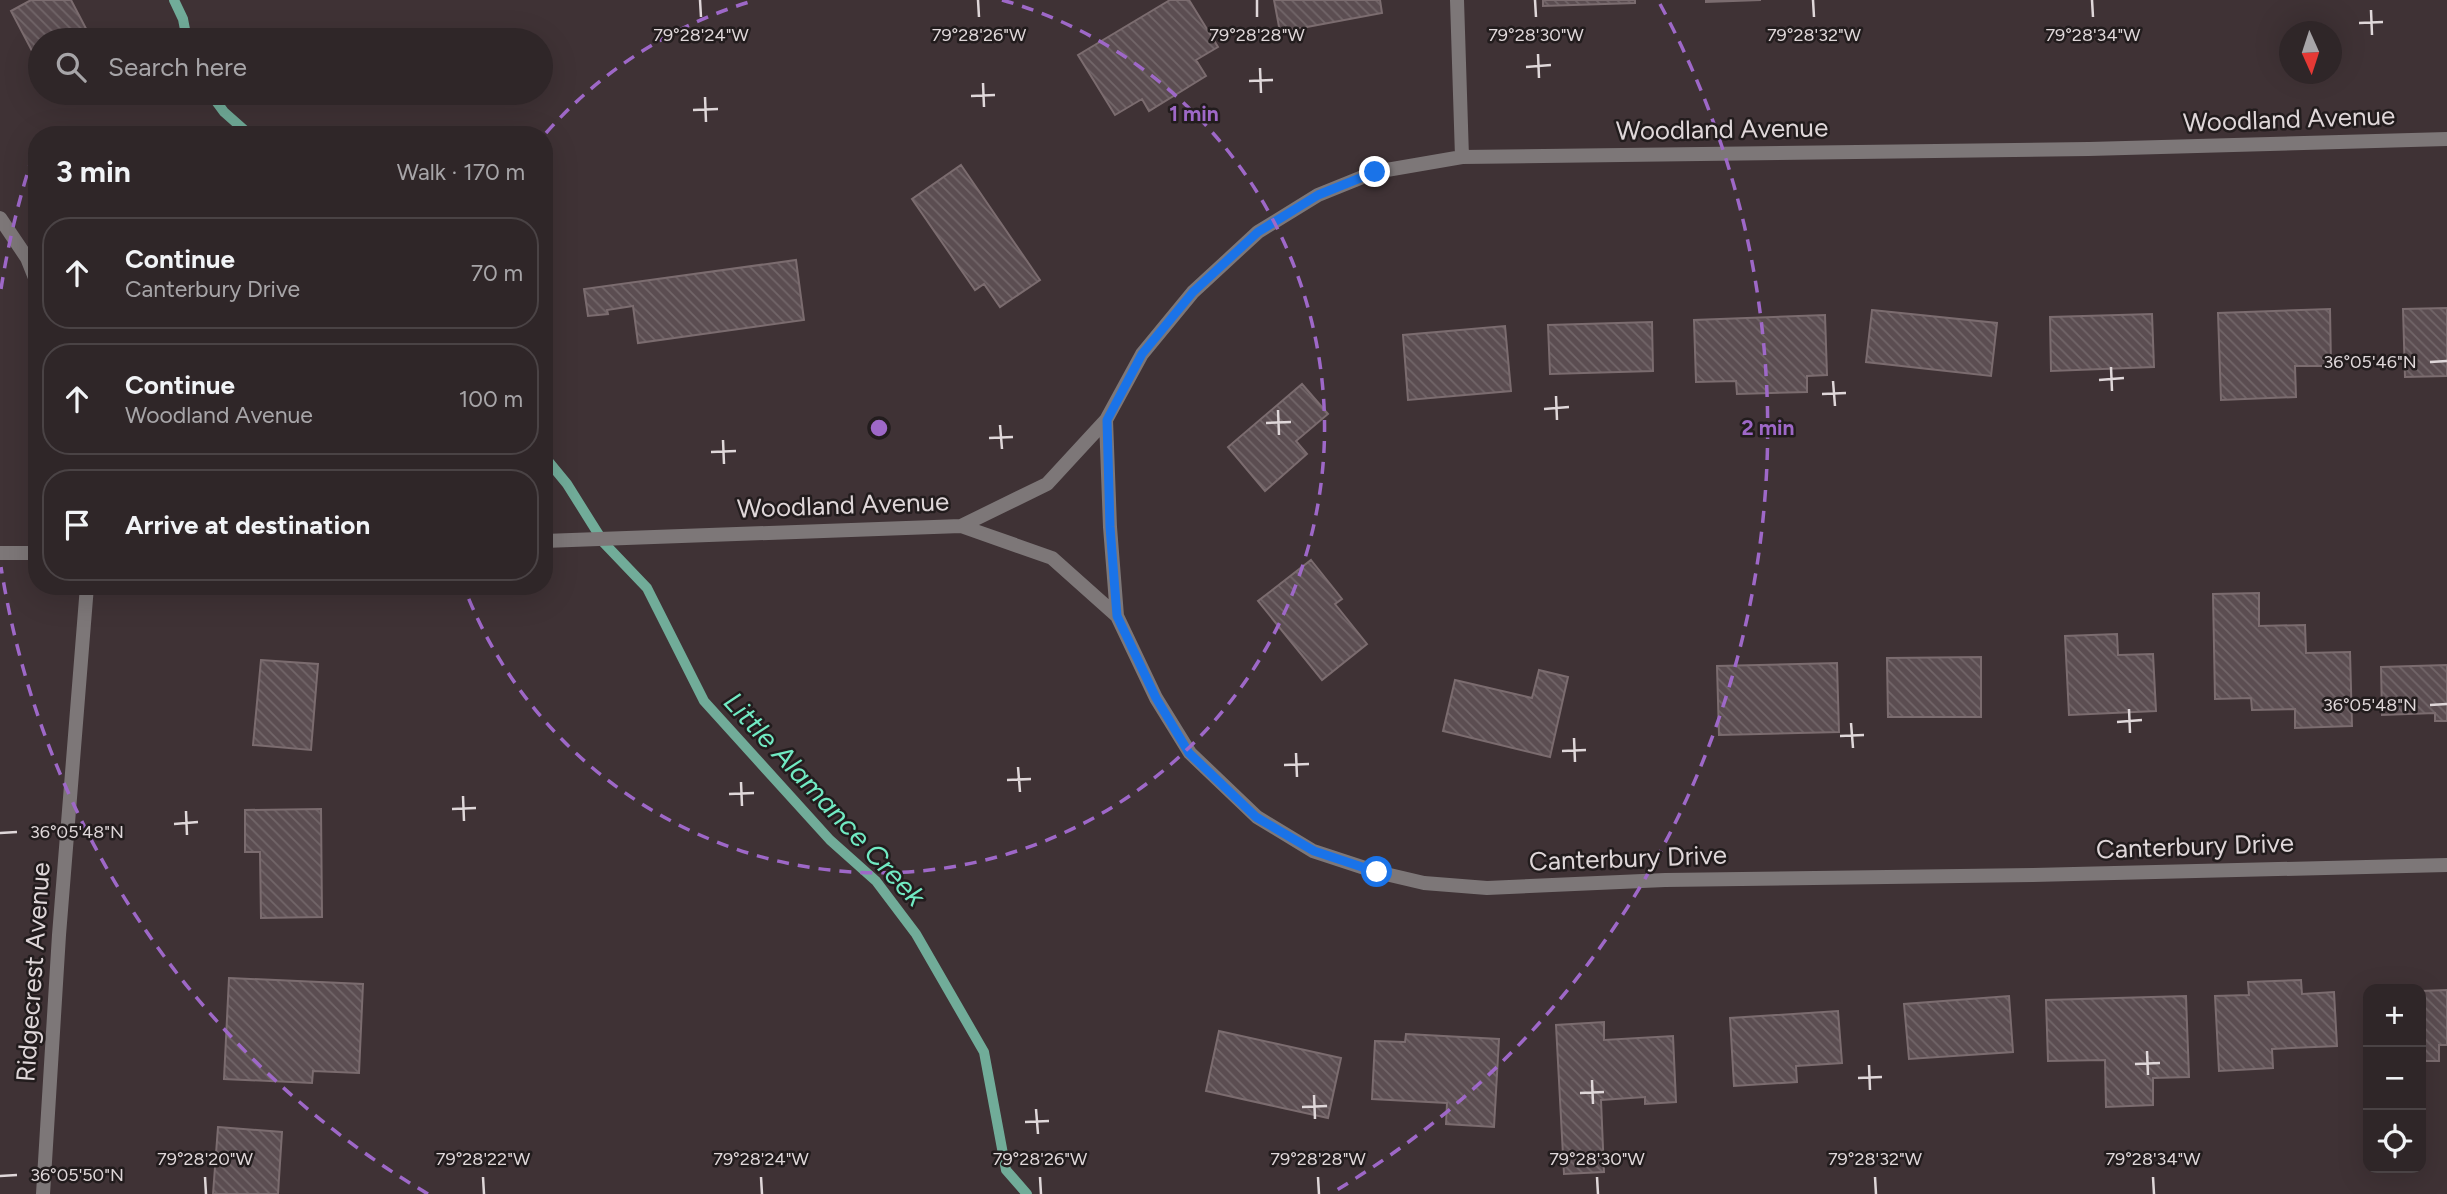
<!DOCTYPE html>
<html lang="en">
<head>
<meta charset="utf-8">
<style>
  :root { --surface:#2f2628; --page:#3b3234; --text:#f1f3f6; --muted:#a7a5a8; --line:#4a4345 }
  body { margin:0; font-family:Figtree,sans-serif; background:var(--page); color:var(--text) }
  .controls { position:absolute; right:21px; bottom:21px; display:grid; overflow:hidden; border-radius:14px; box-shadow:0 7px 28px #0002 }
  .controls button { width:63px; height:63px; display:grid; place-items:center; padding:0; border:0; border-bottom:2px solid var(--line); background:var(--surface); color:var(--text); font:35px sans-serif }
  .compass { position:absolute; left:2279px; top:21px; width:63px; height:63px; border-radius:50%; background:var(--surface); box-shadow:0 7px 28px #0002; rotate:177deg }
  .stop { position:absolute; width:21px; height:21px; margin:-16px; border:5px solid #1a73e8; border-radius:50%; background:#fff }
  .stop.end { background:#1a73e8; border-color:#fff; box-shadow:0 2px 7px #0008 }
  .list { margin:0; padding:0; list-style:none }
  h2 { display:flex; justify-content:space-between; align-items:center; height:91px; margin:0; padding:0 28px; font-size:30px }
  h2 small { font-size:23px; font-weight:400; color:var(--muted) }
  .list li { display:grid; grid-template-columns:46px 1fr auto; gap:21px; align-items:center; box-sizing:border-box; height:112px; margin:0 14px 14px; padding:0 14px; border:2px solid var(--line); border-radius:28px }
  .list b { display:block; font-size:26px; white-space:nowrap }
  .list p { margin:0; font-size:23px; white-space:nowrap; color:var(--muted) }
  .list em { font-size:23px; font-style:normal; color:var(--muted) }
  .icon { flex:none; width:38px; height:38px; fill:none; stroke:currentColor; stroke-width:2; stroke-linecap:round; stroke-linejoin:round }
  .map { position:relative; flex:none; width:2447px; height:1194px; overflow:hidden }
  .search { position:absolute; background:var(--surface); box-shadow:0 7px 28px #0002; left:28px; top:28px; width:525px; height:77px; display:flex; align-items:center; gap:18px; box-sizing:border-box; padding:0 24px; border-radius:38px; color:var(--muted); font-size:26px }
  .panel { position:absolute; background:var(--surface); box-shadow:0 7px 28px #0002; left:28px; top:126px; width:525px; height:469px; border-radius:28px }
  .map>svg:first-child { display:block }
  .lines { fill:none; stroke-linecap:round; stroke-linejoin:round }
  .stream { stroke:#71ac99; stroke-width:10 }
  .building { fill:url(#building-back-hatch); stroke:#7b6c6f; stroke-width:2 }
  .street { stroke:#7d7778; stroke-width:14 }
  .route { stroke:#1a73e8; stroke-width:9 }
  .ticks { fill:none; stroke:#dfd7d9; stroke-width:2.5 }
  .ring { fill:none; stroke:#9e68c8; stroke-width:3.5; stroke-dasharray:12 9 }
  .labels { text-anchor:middle; dominant-baseline:central; stroke-width:5; stroke-linejoin:round; paint-order:stroke }
  .street-label { font-size:26px; fill:#dfd7d9; stroke:#221c1d }
  .water-label { font-size:28px; font-style:italic; fill:#71eac3; stroke:#221c1d }
  .ticks-label { font-size:18px; text-anchor:middle; fill:#dfd7d9; stroke:#221c1d; stroke-width:5; stroke-linejoin:round; paint-order:stroke }
  .centre { fill:#9e68c8; stroke:#221c1d; stroke-width:3.5 }
  .ring-label { font-size:21px; text-anchor:middle; font-weight:bold; fill:#9e68c8; stroke:#221c1d; stroke-width:5; stroke-linejoin:round; paint-order:stroke }
</style>
</head>
<body>
<div class="map">
<svg width="2447" height="1194" viewBox="0 0 2447 1194">
  <defs>
    <pattern id="building-back-hatch" width="6" height="6" patternUnits="userSpaceOnUse" patternTransform="scale(1.75)"><rect width="6" height="6" fill="#5b4d51"/><path d="M-1 5l2 2M0 0l6 6M5-1l2 2" fill="none" stroke="#726669"/></pattern>
  </defs>
  <rect width="100%" height="100%" fill="#3f3235"/>
  <g class="lines">
    <!-- stream -->
    <path class="stream" d="M174 0 183 19 187 40
      M210 93 224 112 250 135
      M544 456 567 484 604 543 647 588 704 701 830 840 876 881 916 934 984 1052 1006 1170 1027 1194"/>
  </g>
  <!-- building -->
  <path class="building" d="M31 0H71L92 40H40V66L11 11Z
    M1170 0H1189L1218 47 1196 60 1206 76 1149 111 1142 99 1115 115 1078 55Z
    M1274 0H1380L1382 13 1280 32Z
    M1543 0H1635V3L1543 6Z
    M1706 0H1761L1706 2Z
    M54 93H73L59 101Z
    M961 165 1040 280 1000 307 984 284 975 290 912 199Z
    M796 260 804 320 638 343 633 306 607 310 608 314 588 316 584 289Z
    M2447 308V376L2405 377 2403 309Z
    M2330 309 2331 366H2295L2296 397 2221 400 2218 313Z
    M1872 310 1997 323 1991 376 1866 362Z
    M2152 314 2154 367 2051 371 2050 317Z
    M1825 315 1827 375 1807 376V392L1737 394 1736 381 1696 382 1694 320Z
    M1652 322 1653 371 1550 374 1548 325Z
    M1505 326 1511 391 1408 400 1403 335Z
    M1302 384 1328 414 1296 441 1307 454 1265 491 1228 447Z
    M1311 560 1342 599 1335 604 1367 644 1322 680 1258 601Z
    M2259 593V626L2305 625 2306 653 2350 652 2352 726 2295 728V709L2252 710 2251 698 2215 699 2213 594Z
    M2117 634 2118 655 2153 654 2156 711 2069 715 2065 636Z
    M1981 657V717H1888L1887 658Z
    M261 660 318 664 311 750 253 745Z
    M1837 663 1839 732 1719 735 1717 666Z
    M2447 665V721H2435V713L2382 715 2381 667Z
    M1539 670 1568 677 1550 757 1443 731 1455 680 1532 698Z
    M321 809 322 917 261 918 260 852H245V810Z
    M229 978 363 984 359 1073 313 1071 312 1083 224 1079Z
    M2301 980 2302 994 2334 992 2337 1046 2272 1049 2273 1068 2219 1071 2215 996 2249 995 2248 982Z
    M2447 990V1045H2439V1061H2421V991Z
    M2009 996 2013 1052 1909 1059 1904 1004Z
    M2186 996 2189 1077 2153 1078V1105L2106 1107 2105 1060 2048 1061 2046 1000Z
    M1838 1011 1842 1063 1796 1066 1797 1082 1734 1086 1730 1018Z
    M1604 1022V1040L1673 1036 1676 1102 1645 1104V1097L1601 1100 1604 1172 1564 1174 1556 1025Z
    M1219 1031 1341 1058 1328 1118 1206 1091Z
    M1406 1034 1499 1039 1494 1127 1446 1124 1447 1103 1372 1099 1375 1041 1405 1042Z
    M218 1127 282 1132 278 1194H213Z"/>
  <g class="lines">
    <!-- street -->
    <path class="street" d="M1457 0 1462 157
      M0 218 27 258 37 283
      M1106 420 1110 527 1117 616
      M961 526 1052 558 1117 616 1156 698 1190 753 1257 817 1313 851 1377 872 1424 883 1487 888 1665 880 2033 875 2447 865
      M544 541 961 526 1047 484 1106 420 1142 354 1193 292 1258 232 1318 195 1375 172 1462 157 2089 149 2447 139
      M0 553H37
      M43 1194 59 935 87 586"/>
  </g>
  <g class="lines">
    <!-- route -->
    <path class="route" d="M1375 172 1318 195 1258 232 1193 292 1142 354 1107 420 1110 527 1117 616 1156 698 1189 753 1256 817 1314 851 1377 872"/>
  </g>
  <!-- ticks -->
  <path class="ticks" d="M700 0 701 17M978 0 979 17M1257 0V17M1535 0 1536 17M1813 0 1814 17M2092 0 2093 17M2371 10 2372 35M2359 23 2383 22M1538 54 1539 78M1526 67 1551 65M1260 68 1261 93M1249 81 1273 80M983 83 984 107M971 96 995 95M705 97 706 122M693 110 718 109M2430 362 2447 361M2111 367 2112 391M2099 380 2124 378M1833 381 1835 406M1822 394 1846 393M1556 396 1557 420M1544 409 1569 407M1278 410 1279 435M1266 423 1291 422M1000 425 1002 449M989 438 1013 437M723 440 724 464M711 452 736 451M2430 705 2447 704M2129 709 2130 733M2117 722 2142 720M1851 723 1853 748M1840 736 1864 735M1574 738 1575 762M1562 751 1586 750M1296 753 1297 777M1284 765 1309 764M1018 767 1020 792M1007 780 1031 779M741 782 742 806M729 794 754 793M463 796 464 821M452 809 476 808M186 811 187 835M174 824 198 822M0 833 17 832M2147 1051 2148 1075M2135 1064 2160 1063M1869 1065 1870 1090M1858 1078 1882 1077M1592 1080 1593 1104M1580 1093 1604 1092M1314 1095 1315 1119M1302 1107 1327 1106M1036 1109 1038 1134M1025 1122 1049 1121M0 1176 17 1175M205 1177 206 1194M483 1177 484 1194M761 1177 762 1194M1040 1177 1041 1194M1318 1177 1319 1194M1597 1177 1598 1194M1875 1177 1876 1194M2153 1177 2154 1194"/>
  <!-- distance rings -->
  <g class="ring">
    <path d="M546 133A445 445 0 0 1 756 0M1002 0A445 445 0 1 1 464 587"/>
    <path d="M428 1194A889 889 0 0 1 1 567M1 289A889 889 0 0 1 36 146M1660 4A889 889 0 0 1 1330 1194"/>
  </g>
  <g class="labels">
    <!-- street labels -->
    <g class="street-label">
      <text transform="translate(2289 119) rotate(-2)">Woodland Avenue</text>
      <text transform="translate(1722 129) rotate(-1)">Woodland Avenue</text>
      <text transform="translate(843 505) rotate(-2)">Woodland Avenue</text>
      <text transform="translate(2195 846) rotate(-2)">Canterbury Drive</text>
      <text transform="translate(1628 858) rotate(-2)">Canterbury Drive</text>
      <text transform="translate(33 972) rotate(-86)">Ridgecrest Avenue</text>
    </g>
    <!-- water labels -->
    <g class="water-label">
      <text transform="translate(825 799) rotate(47)">Little Alamance Creek</text>
    </g>
  </g>
  <g class="ticks-label">
    <text x="701" y="41">79°28'24"W</text>
    <text x="979" y="41">79°28'26"W</text>
    <text x="1257" y="41">79°28'28"W</text>
    <text x="1536" y="41">79°28'30"W</text>
    <text x="1814" y="41">79°28'32"W</text>
    <text x="2093" y="41">79°28'34"W</text>
    <text x="2370" y="368">36°05'46"N</text>
    <text x="2370" y="711">36°05'48"N</text>
    <text x="77" y="838">36°05'48"N</text>
    <text x="205" y="1165">79°28'20"W</text>
    <text x="483" y="1165">79°28'22"W</text>
    <text x="761" y="1165">79°28'24"W</text>
    <text x="1040" y="1165">79°28'26"W</text>
    <text x="1318" y="1165">79°28'28"W</text>
    <text x="1597" y="1165">79°28'30"W</text>
    <text x="1875" y="1165">79°28'32"W</text>
    <text x="2153" y="1165">79°28'34"W</text>
    <text x="77" y="1181">36°05'50"N</text>
  </g>
  <circle cx="879" cy="428" r="10" class="centre"/>
  <g class="ring-label">
    <text x="1194" y="121">1 min</text>
    <text x="1768" y="435">2 min</text>
  </g>
</svg>
<div class="controls">
<button>+</button>
<button>−</button>
<button><svg class="icon" aria-label="locate" viewBox="0 0 24 24"><circle cx="12" cy="12" r="6"/><path d="M12 2v4M12 18v4M2 12h4M18 12h4"/></svg></button>
</div>
<svg class="compass" viewBox="-18 -18 36 36"><path d="M0-13l5 13h-10z" fill="#e53935"/><path d="M0 13l5-13h-10z" fill="#a7a5a8"/></svg>
<div class="stop" style="left:1377px;top:872px"></div>
<div class="stop end" style="left:1375px;top:172px"></div>
<div class="search"><svg class="icon" aria-label="search" viewBox="0 0 24 24"><circle cx="10" cy="10" r="6"/><path d="M15 15l6 6"/></svg>Search here</div>
<section class="panel">
<h2>3 min<small>Walk · 170 m</small></h2>
<ul class="list">
<li><svg class="icon" aria-label="ahead" viewBox="0 0 24 24"><path d="M12 20V5M6 11l6-6 6 6"/></svg><div><b>Continue</b><p>Canterbury Drive</p></div><em>70 m</em></li>
<li><svg class="icon" aria-label="ahead" viewBox="0 0 24 24"><path d="M12 20V5M6 11l6-6 6 6"/></svg><div><b>Continue</b><p>Woodland Avenue</p></div><em>100 m</em></li>
<li><svg class="icon" aria-label="arrive" viewBox="0 0 24 24"><path d="M6 21V4h12l-3 4 3 4H6"/></svg><div><b>Arrive at destination</b></div></li>
</ul>
</section>
</div>
</body>
</html>
